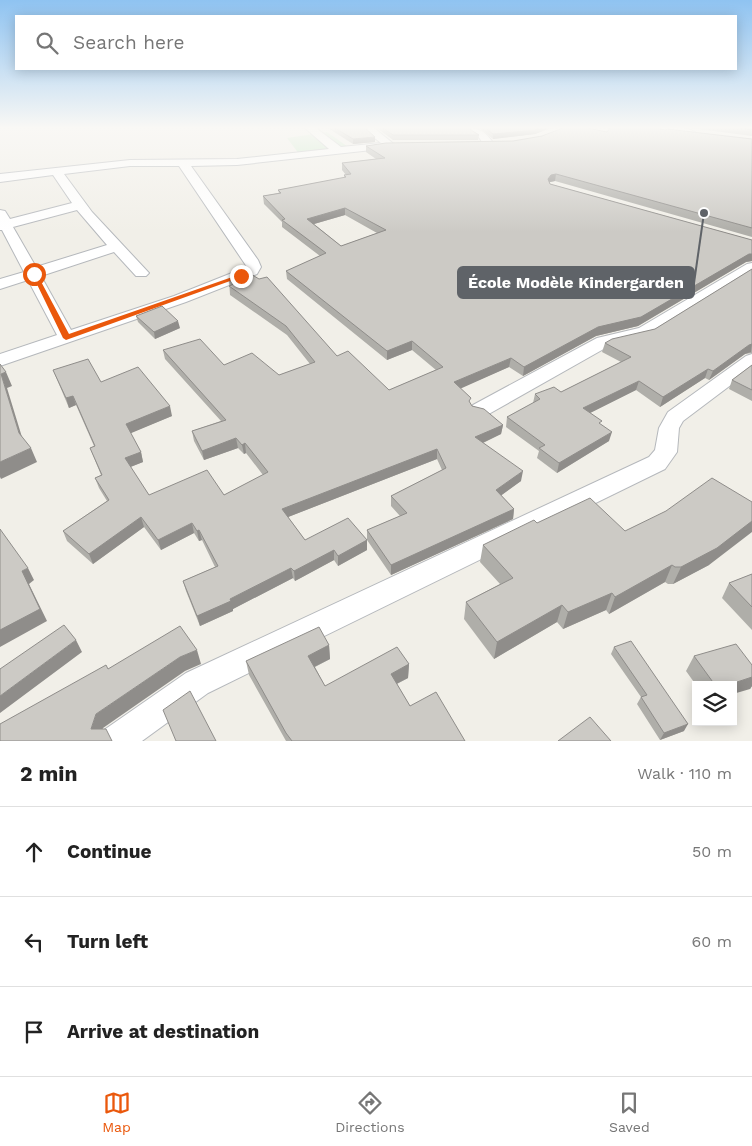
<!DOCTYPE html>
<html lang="en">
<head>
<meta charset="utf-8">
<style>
  :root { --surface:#fff; --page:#f6f6f6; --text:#222; --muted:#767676; --line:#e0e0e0; --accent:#ea580c }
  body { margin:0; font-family:"Work Sans",sans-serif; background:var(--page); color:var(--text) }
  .controls { position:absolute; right:15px; bottom:15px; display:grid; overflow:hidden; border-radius:0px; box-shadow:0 2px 12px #0003 }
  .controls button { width:45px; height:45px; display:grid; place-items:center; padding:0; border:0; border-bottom:1px solid var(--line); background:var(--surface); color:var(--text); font:25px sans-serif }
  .stop { position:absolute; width:15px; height:15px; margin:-11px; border:4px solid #ea580c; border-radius:50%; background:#fff }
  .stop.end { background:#ea580c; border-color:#fff; box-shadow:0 1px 5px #0008 }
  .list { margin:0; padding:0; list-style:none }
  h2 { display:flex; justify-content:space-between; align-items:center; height:65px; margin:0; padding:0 20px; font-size:21px }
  h2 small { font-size:16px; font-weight:400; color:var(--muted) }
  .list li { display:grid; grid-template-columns:32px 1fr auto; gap:15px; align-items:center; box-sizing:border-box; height:90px; padding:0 20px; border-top:1px solid var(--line) }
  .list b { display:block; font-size:19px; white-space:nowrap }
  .list em { font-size:16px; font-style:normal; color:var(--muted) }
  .icon { flex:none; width:28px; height:28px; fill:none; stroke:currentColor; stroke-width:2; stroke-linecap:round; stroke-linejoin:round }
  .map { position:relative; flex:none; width:752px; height:741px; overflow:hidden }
  .search { position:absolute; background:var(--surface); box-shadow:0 2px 12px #0003; left:15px; right:15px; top:15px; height:55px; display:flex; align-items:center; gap:12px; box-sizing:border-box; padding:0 18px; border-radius:0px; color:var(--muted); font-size:19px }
  .sheet { height:335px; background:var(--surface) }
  nav { display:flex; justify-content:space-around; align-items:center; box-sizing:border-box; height:70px; border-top:1px solid var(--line); background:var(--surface); font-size:14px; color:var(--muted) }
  nav a { display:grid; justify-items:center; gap:2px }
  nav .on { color:var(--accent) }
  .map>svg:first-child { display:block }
  .green { fill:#c5e8c5 }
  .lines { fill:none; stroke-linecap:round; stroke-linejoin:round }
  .street-casing { stroke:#b5b8bc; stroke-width:2 }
  .street { fill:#fff; fill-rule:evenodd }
  .wall { fill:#afaea9; fill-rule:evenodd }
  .shaded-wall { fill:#8f8d8a }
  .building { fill:#cccac5; stroke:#8f8d8a; fill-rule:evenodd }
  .route { fill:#ea580c }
  .leader { fill:none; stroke:#5f6368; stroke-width:2 }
  .callout-dot { fill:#5f6368; stroke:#fff; stroke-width:2 }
  .callout { fill:#5f6368; stroke:#5f6368; stroke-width:2 }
  .callout-label { font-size:16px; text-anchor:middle; font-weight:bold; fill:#fff }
</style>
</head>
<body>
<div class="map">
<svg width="752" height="741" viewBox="0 0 752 741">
  <rect width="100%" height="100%" fill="#f1efe8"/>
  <!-- green -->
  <path class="green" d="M327 132 351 149 300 155 287 138Z"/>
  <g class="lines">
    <!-- street casing -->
    <g class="street-casing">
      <path id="street" d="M305 128H316L341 147 381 143 362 128H374L395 145 390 148 237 165 191 166 258 260 261 267 257 274 186 302 0 366V354L57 335 28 280 0 289V279L24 272 2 230H0V210L5 211 10 219 72 203 53 175 0 182V174L130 160 237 159 329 149ZM130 166H179L247 267 174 296 71 330 41 276 114 252 136 276H146L149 273 92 212 64 174ZM77 210 107 245 36 267 13 227Z
        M464 128C480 128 485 131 494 144L489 147 485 146 478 136Z
        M645 128C659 128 685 124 696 133L691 136 650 131Z
        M752 263V273L651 336 609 346 487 415 480 417 473 415 470 410 473 405 597 338 639 328 747 264Z
        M752 354V369L683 421 679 428 677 452 665 469 208 693 142 741H99L104 730 186 673 649 457 655 450 659 428 668 412 746 356Z"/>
    </g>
    <!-- street -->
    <use href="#street" class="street"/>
  </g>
  <!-- wall -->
  <path class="wall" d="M328 128H365L375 142 353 144Z
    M377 128H468L479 135 478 140H393Z
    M478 128H551L535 134 493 139 481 129Z
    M691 128H752V136Z
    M666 130 752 139V237L555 181 550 182V184L752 240V261L746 262 638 326 596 336 523 376 509 367 460 388 472 406 503 425 501 434 483 443 521 481 501 495 514 509 513 519 391 575 367 540V530L400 516 391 506V496L442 470 437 459 288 517 305 540H367V550L338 566 334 560 295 581 293 578 233 609V611L200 626 186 591 183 581 215 567 202 540 199 541 194 533 161 550 144 527 93 564 67 541 63 531 107 501 99 488 95 478 101 475 90 448 94 446 76 405 69 408 53 370 101 382 172 416 130 433 141 452 143 462 130 467 149 495H224L263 475 246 453 244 454 238 448 204 460 194 441 192 431 221 421 165 359 163 350 224 365 279 375 310 364 287 335 230 295 229 280 337 356 389 390 436 370 412 350 387 360 287 279 286 271 320 256 282 227V222L264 204 263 196 279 193 278 190 344 178V175H346L342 170V163L376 159 366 152V146L513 141 607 132ZM345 215 377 233 341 246 314 224Z
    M752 269V353L745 354 709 380 705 378 660 407 636 390 590 413 601 425 609 441 557 473 537 458 539 451 506 427 507 417 533 403 535 394 561 392 621 362 602 352 605 343 655 329Z
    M136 316 180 328 155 339 138 322Z
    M752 365V401L729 389 732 380Z
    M537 523 625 531 709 565 673 584H668L665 582 609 614 606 610 563 629 557 622 494 659 464 619 466 602 500 584 480 562 483 545Z
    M752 574V630L722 598 729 583Z
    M329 645 330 659 315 667 325 686 409 664 408 678 397 684 410 706 465 741H286L249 675 246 661Z
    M614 647 684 731 660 740 637 704 641 697 611 654Z
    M694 656 752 665V686L750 689 733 685H696L686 671Z"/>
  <!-- shaded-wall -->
  <path class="shaded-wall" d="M539 128H551L535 134 493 139V134Z
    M375 137V142L353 144V139Z
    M556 174 555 181 550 182 546 186 548 179 551 175Z
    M345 208V215L307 226V219Z
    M749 254H752V261L746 262 638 326 596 336 523 376 524 367 598 327Z
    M178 321 180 328 155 339 154 332Z
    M412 341V350L387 360V351Z
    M752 344 751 352 745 354 709 380 713 371 749 345Z
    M511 358 509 367 453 392 454 382Z
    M708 369 705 378 660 407 663 397Z
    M6 372 12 386 7 388 25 447 19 433 1 374Z
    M639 381 636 390 580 418 583 408Z
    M73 396 76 405 69 408 66 398Z
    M170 406 172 416 129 434 126 424Z
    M503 425 501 434 474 447 475 437Z
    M612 432 609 441 557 473 559 463Z
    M236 438 238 448 204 460 202 451Z
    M245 443 246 453 244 454 242 445Z
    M31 448 37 462 1 479 0 477V462Z
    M437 449V459L283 519 282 509Z
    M141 452 143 462 128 468 125 458Z
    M523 471 521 481 495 500 496 490Z
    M514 509 513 519 391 575V565Z
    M141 517 144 527 93 564 89 554Z
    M752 521V532L709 565 673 584 681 567Z
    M192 523 194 533 161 550 158 540Z
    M199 530 202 540 199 541 197 531Z
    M367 540V550L338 566V556Z
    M334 550V560L295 581 294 571Z
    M672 565 665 582 609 614 615 597Z
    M28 568 34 580 29 584 47 621 0 647V630L22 571Z
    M291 568 293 578 233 609V611L200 626 197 616Z
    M612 593 606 610 563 629 568 612Z
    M562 605 557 622 494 659 497 642Z
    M76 640 82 652 0 713V696Z
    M329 645 330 659 310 669 308 656Z
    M197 650 201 664 185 671 103 728 98 741 91 729 96 714 180 657Z
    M409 664 408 678 390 687 391 674Z
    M752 677V686L750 689 733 694V685H728Z
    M688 724 684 731 660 740 664 733Z"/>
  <!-- building -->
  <path class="building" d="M335 128H365L375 137 353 139Z
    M383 128H468L479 135H393Z
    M486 128H539L535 130 493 134Z
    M563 128H587L607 132 610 128H653L666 130 667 129 752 139V228L556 174 551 175 548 179 550 184 752 240V254H749L641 317 598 327 524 367 511 358 454 382 471 398 469 401 472 406 484 409 503 425 475 437 523 471 496 490 514 509 391 565 367 530 407 513 391 496 446 468 437 449 282 509 305 540 348 518 367 540 338 556 334 550 294 571 291 568 230 599 231 601 197 616 183 581 218 566 199 530 197 531 192 523 158 540 141 517 89 554 63 531 109 500 95 478 102 475 90 448 95 446 73 396 66 398 53 370 88 359 101 382 138 367 170 406 126 424 141 452 125 458 149 495 207 470 224 495 268 472 245 443 242 445 236 438 202 451 192 431 226 420 163 350 200 339 224 365 252 353 279 375 315 362 286 326 229 286 234 284 229 280 249 273 259 279 267 277 337 356 348 351 389 390 443 367 412 341 387 351 286 271 326 253 282 220 285 219 263 196 281 193 278 190 346 177 344 175 351 174 342 163 385 158 366 146 386 143 513 141 542 136ZM345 208 386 230 341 246 307 219Z
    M741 128H752V130Z
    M752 269V344L749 345 713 371 708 369 663 397 639 381 583 408 602 421 599 423 612 432 559 463 539 448 545 445 507 417 540 399 535 394 554 387 561 392 631 357 605 343 612 339 655 329Z
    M162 306 178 321 154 332 136 316Z
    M0 364 6 372 1 374 19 433 31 448 0 462Z
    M752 365V390L732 380Z
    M712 478 752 502V521L717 548 681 567H675L672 565 615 597 612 593 568 612 562 605 497 642 466 602 513 578 483 545 534 520 537 523 590 498 625 531 666 511Z
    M0 529 28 568 22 571 40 609 0 630Z
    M752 574V607L729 583Z
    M64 625 76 640 0 696V669Z
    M180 626 197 650 180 657 96 714 91 729H106L112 741H0V724L106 665 108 669Z
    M319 627 329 645 308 656 325 686 397 647 409 664 391 674 410 706 436 692 465 741H292L286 733 246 661Z
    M631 641 688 724 664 733 641 697 647 695 614 647Z
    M736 644 752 665V677L728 685H715L694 656Z
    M190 691 216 741H176L163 710Z
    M590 717 611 741H558Z"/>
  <!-- sky -->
  <linearGradient id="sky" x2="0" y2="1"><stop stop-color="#8fc3f1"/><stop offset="0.55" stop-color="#f9f8f5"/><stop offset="1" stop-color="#f9f8f5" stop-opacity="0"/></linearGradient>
  <rect width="752" height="232" fill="url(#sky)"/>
  <!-- route -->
  <path class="route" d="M31 272 37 274 69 334 238 275 244 276 66 340 63 338Z"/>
  <!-- callouts -->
  <path class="leader" d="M704 213L694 283"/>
  <circle class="callout-dot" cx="704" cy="213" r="5"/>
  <rect class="callout" x="458" y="267" width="236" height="31" rx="5"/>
  <g class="callout-label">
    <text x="576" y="288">École Modèle Kindergarden</text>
  </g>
</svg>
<div class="controls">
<button><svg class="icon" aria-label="layers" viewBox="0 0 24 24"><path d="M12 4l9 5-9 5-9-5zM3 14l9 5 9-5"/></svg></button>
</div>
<div class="stop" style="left:34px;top:274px"></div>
<div class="stop end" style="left:241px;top:276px"></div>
<div class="search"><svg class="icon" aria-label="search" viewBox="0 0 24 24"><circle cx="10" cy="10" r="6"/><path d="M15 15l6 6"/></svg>Search here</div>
</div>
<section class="sheet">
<h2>2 min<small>Walk · 110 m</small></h2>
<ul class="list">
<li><svg class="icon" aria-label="ahead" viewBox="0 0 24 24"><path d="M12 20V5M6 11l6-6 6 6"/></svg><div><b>Continue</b></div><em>50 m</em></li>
<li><svg class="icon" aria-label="left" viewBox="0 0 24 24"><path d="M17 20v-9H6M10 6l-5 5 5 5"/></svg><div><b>Turn left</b></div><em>60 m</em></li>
<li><svg class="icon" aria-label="arrive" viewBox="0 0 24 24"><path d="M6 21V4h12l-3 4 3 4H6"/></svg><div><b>Arrive at destination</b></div></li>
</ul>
</section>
<nav>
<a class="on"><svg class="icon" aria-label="map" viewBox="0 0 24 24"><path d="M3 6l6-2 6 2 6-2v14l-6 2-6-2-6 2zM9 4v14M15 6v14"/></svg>Map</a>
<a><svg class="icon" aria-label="directions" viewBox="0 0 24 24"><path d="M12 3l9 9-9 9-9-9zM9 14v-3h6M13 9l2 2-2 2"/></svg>Directions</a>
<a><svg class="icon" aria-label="saved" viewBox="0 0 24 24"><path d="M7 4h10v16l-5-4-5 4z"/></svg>Saved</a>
</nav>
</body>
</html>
